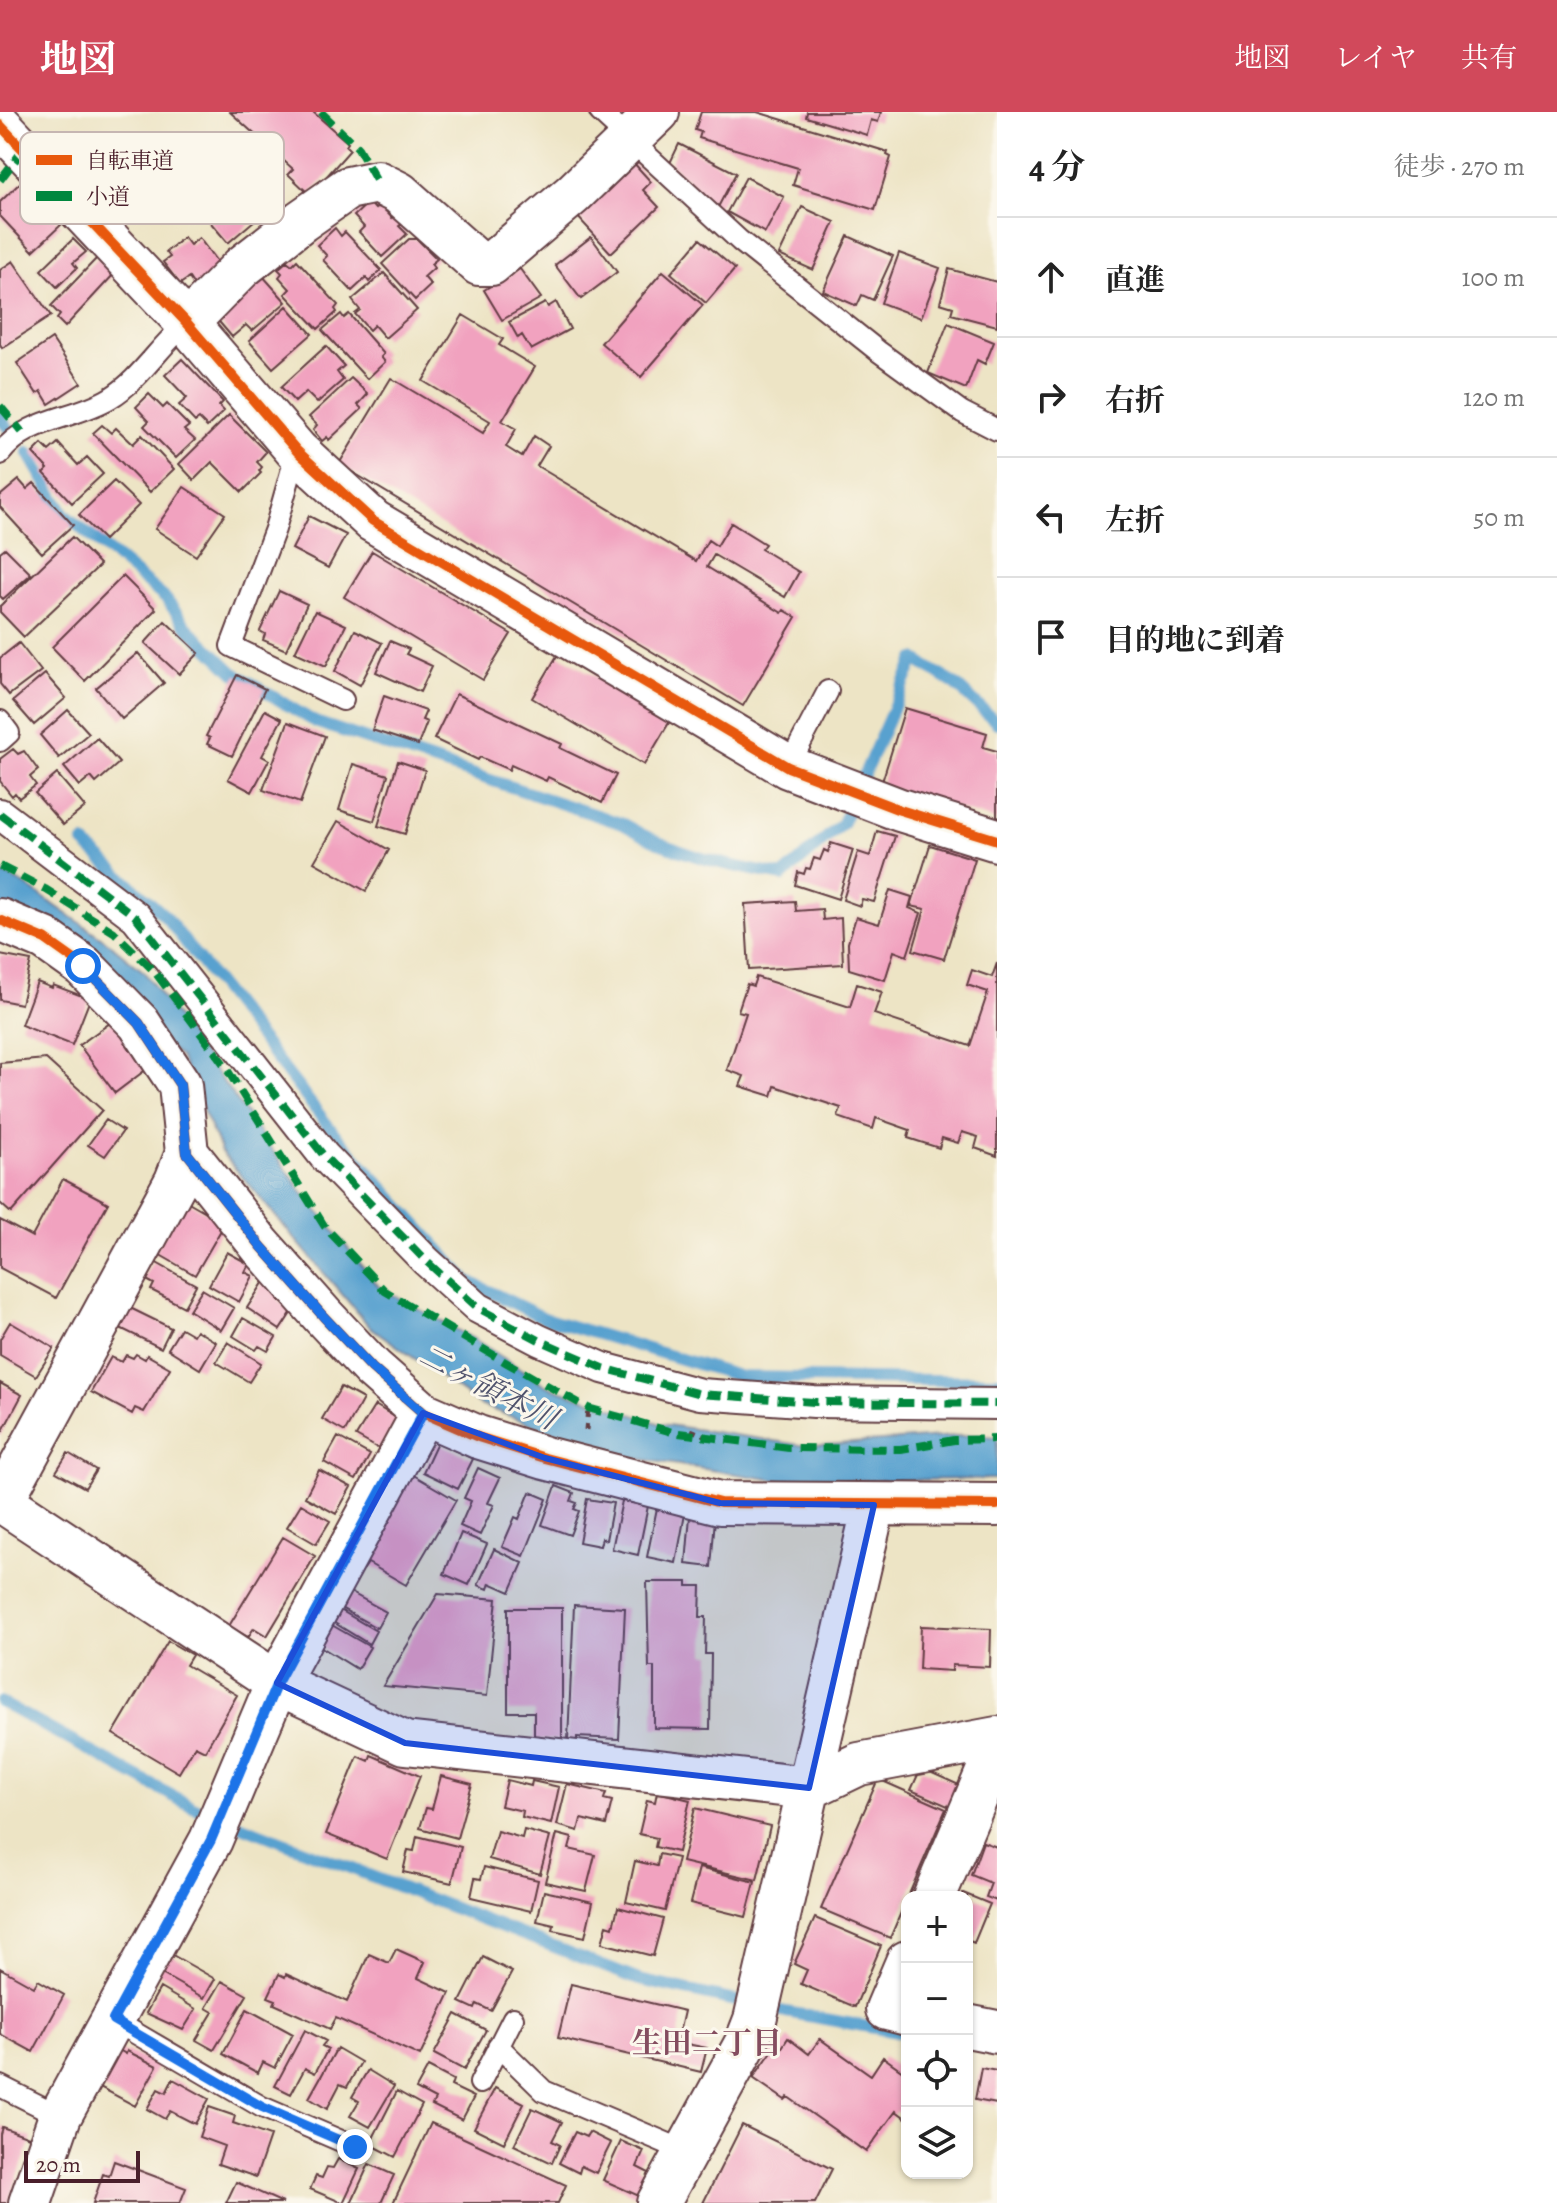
<!DOCTYPE html>
<html lang="ja">
<head>
<meta charset="utf-8">
<style>
  :root { --surface:#fff; --page:#f2f2f2; --text:#222; --muted:#767676; --line:#e0e0e0; --accent:#d1495b }
  body { margin:0; font-family:Alegreya,"Noto Serif JP",serif; background:var(--page); color:var(--text) }
  .controls { position:absolute; right:24px; bottom:24px; display:grid; overflow:hidden; border-radius:16px; box-shadow:0 2px 6px #0004 }
  .controls button { width:72px; height:72px; display:grid; place-items:center; padding:0; border:0; border-bottom:2px solid var(--line); background:var(--surface); color:var(--text); font:40px sans-serif }
  .scale { position:absolute; left:24px; bottom:20px; width:116px; box-sizing:border-box; padding-left:8px; border:4px solid #4a1f2b; border-top:0; font-size:22px; line-height:28px; white-space:nowrap; color:#4a1f2b; -webkit-text-stroke:6px #fbf7ec; paint-order:stroke }
  .stop { position:absolute; width:24px; height:24px; margin:-18px; border:6px solid #1a73e8; border-radius:50%; background:#fff }
  .stop.end { background:#1a73e8; border-color:#fff; box-shadow:0 2px 8px #0008 }
  .list { margin:0; padding:0; list-style:none }
  h2 { display:flex; justify-content:space-between; align-items:center; height:104px; margin:0; padding:0 32px; font-size:34px }
  h2 small { font-size:26px; font-weight:400; color:var(--muted) }
  .list li { display:grid; grid-template-columns:52px 1fr auto; gap:24px; align-items:center; box-sizing:border-box; height:120px; padding:0 32px; border-top:2px solid var(--line) }
  .list b { display:block; font-size:30px; white-space:nowrap }
  .list em { font-size:26px; font-style:normal; color:var(--muted) }
  .icon { flex:none; width:44px; height:44px; fill:none; stroke:currentColor; stroke-width:2; stroke-linecap:round; stroke-linejoin:round }
  .map { position:relative; flex:none; width:997px; height:2091px; overflow:hidden }
  header { display:flex; align-items:center; gap:48px; box-sizing:border-box; height:112px; padding:0 40px; background:var(--accent); color:#fff }
  header strong { font-size:38px }
  nav { display:flex; gap:44px; margin-inline-start:auto; font-size:28px }
  main { display:flex }
  aside { flex:1; background:var(--surface) }
  .map>svg:first-child { display:block }
  .water { fill:#58a1cf; stroke:#51607d; stroke-width:2 }
  .lines { fill:none; stroke-linecap:round; stroke-linejoin:round }
  .stream { stroke:#58a1cf; stroke-width:12 }
  .building { fill:#f1a2bf }
  .service-casing { stroke:#623d42; stroke-width:24 }
  .pedestrian-casing { stroke:#623d42; stroke-width:34 }
  .minor-casing { stroke:#623d42; stroke-width:46 }
  .path { stroke:#623d42; stroke-width:5; stroke-dasharray:6 6; stroke-linecap:butt }
  .service { stroke:#fff; stroke-width:20 }
  .pedestrian { stroke:#fff; stroke-width:30 }
  .minor { stroke:#fff; stroke-width:42 }
  .quiet { stroke:#00873e; stroke-width:8; stroke-dasharray:16 8; stroke-linecap:butt }
  .cycleway-casing { stroke:#fbf7ec; stroke-width:15 }
  .cycleway { stroke:#e8590c; stroke-width:10 }
  .route { stroke:#1a73e8; stroke-width:10 }
  .marked { fill:#1d4ed8; fill-opacity:0.2; stroke:#1d4ed8; stroke-width:6; stroke-linejoin:round }
  .labels { text-anchor:middle; dominant-baseline:central; stroke-width:6; stroke-linejoin:round; paint-order:stroke }
  .water-label { font-size:30px; font-style:italic; fill:#50536d; stroke:#fbf7ec }
  .neighbourhood-label { font-size:30px; font-weight:bold; fill:#844d5f; stroke:#fbf7ec }
  .key { fill:#fbf7ec; stroke:#c6b6b2; stroke-width:2 }
  .key-label { font-size:22px; fill:#4a1f2b }
</style>
</head>
<body>
<header>
<strong>地図</strong>
<nav><a>地図</a><a>レイヤ</a><a>共有</a></nav>
</header>
<main>
<div class="map">
<svg width="997" height="2091" viewBox="0 0 997 2091">
  <rect width="100%" height="100%" fill="#fbf7ec"/>
  <filter id="ink" filterUnits="userSpaceOnUse"><feTurbulence type="fractalNoise" baseFrequency=".0125" numOctaves="2"/><feDisplacementMap in="SourceGraphic" scale="16" xChannelSelector="R" yChannelSelector="G"/><feConvolveMatrix kernelMatrix="1 2 1 2 8 2 1 2 1" color-interpolation-filters="sRGB"/></filter>
  <filter id="wash" filterUnits="userSpaceOnUse"><feTurbulence type="fractalNoise" baseFrequency=".006" numOctaves="4" result="noise"/><feDisplacementMap in="SourceGraphic" scale="32" xChannelSelector="R" yChannelSelector="G"/><feGaussianBlur stdDeviation="1.8" result="paint"/><feColorMatrix in="noise" values="0 0 0 0 0 0 0 0 0 0 0 0 0 0 0 0 0 1.4 0 .05"/><feComposite in="paint" operator="in"/></filter>
  <g filter="url(#wash)">
    <rect width="100%" height="100%" fill="#ede4c5"/>
    <!-- water -->
    <path class="water" d="M0 760 24 772 105 828 144 860 301 1078 380 1176 474 1227 547 1274 661 1312 807 1334 972 1323 997 1325V1367L782 1369 614 1343 480 1293 369 1214 221 1040 180 945 0 791Z"/>
    <g class="lines">
      <!-- stream -->
      <path class="stream" d="M0 305 8 316
        M28 340 64 402 166 487 187 515 233 560 315 610 623 712C675 743 724 753 783 764L842 712 915 547 956 573 997 611
        M84 731 165 804 333 1020 468 1169 544 1206 741 1265 997 1269
        M0 1590 193 1695 639 1868 786 1900 897 1920"/>
    </g>
    <g id="blocks">
      <!-- building -->
      <path class="building" d="M230 0H313L348 31 346 34 350 38 310 83 288 62 293 57Z
        M701 0H757L888 40 887 43 891 45 875 98 793 73 798 56 699 26 701 20 695 18Z
        M807 0H881L878 10 871 8 867 23 806 5Z
        M679 32 736 61 717 97 670 51Z
        M632 49 651 70 643 78 659 95 611 141 576 103Z
        M746 65 784 85 765 121 727 100Z
        M233 67 262 102 228 131 199 97Z
        M21 70 61 113 33 139 0 104V90Z
        M369 90 375 97 380 93 392 106 395 102 403 111 399 114 407 122 382 145 359 120 364 115 354 104Z
        M802 95 835 110 813 158 779 143Z
        M335 116 341 124 345 120 381 158 369 170 366 166 352 179 323 148 327 144 317 133Z
        M848 124 893 144 873 188 862 183 857 194 823 179Z
        M184 125 190 133 199 126 221 155 195 175 189 166 180 172 163 150 170 145 166 140Z
        M591 125 617 160 581 187 555 153Z
        M73 127 86 140 73 151 77 156 57 175 41 158Z
        M409 127H417L437 147 431 152 434 156 424 165 431 173 415 188 382 152Z
        M700 127 735 157 706 191 671 161Z
        M899 141 940 156 921 206 881 191Z
        M97 146 114 162 65 215 57 207 60 203 51 194Z
        M297 148 338 193 335 197 337 200 318 217 285 182 290 177 279 165 282 161 278 157 287 149 292 153Z
        M13 149 51 204 2 236 0 232V158Z
        M520 157 541 186 502 208 484 178Z
        M949 157 997 170V214L951 202 953 195 940 191Z
        M663 159 703 193 641 265 601 231Z
        M384 161 417 198 385 226 374 213 369 218 355 202 360 198 352 188Z
        M262 163 286 190 252 219 246 213 232 225 215 205Z
        M556 190 570 217 531 238 522 223 518 226 509 210 545 191 548 195Z
        M287 194 312 222 273 256 249 229Z
        M341 202 344 206 349 202 384 242 381 245 385 250 367 267 322 218Z
        M463 203 503 227 499 233 535 255 502 309 516 317 506 335 522 345 534 324 549 334 537 354 696 449 708 428 717 434 731 411 765 432 761 437 799 460 785 485 714 443 707 455 782 501 784 498 796 505 743 594 339 352 391 266 483 321 490 309 423 269Z
        M948 211 994 230 985 252 977 248 966 277 928 261Z
        M52 227 81 271 49 292 41 279 37 282 17 251Z
        M326 234 344 254 337 260 343 268 317 291 306 280 295 290 281 275Z
        M182 247 223 290 219 294 224 299 207 315 199 307 195 310 179 293 187 286 165 263Z
        M351 266 368 282 358 293 362 297 329 328 327 325 322 329 313 318 317 313 309 305Z
        M149 282 163 296 167 292 189 314 184 318 195 328 176 346 144 314 149 309 136 295Z
        M229 303 266 340 257 350 262 355 259 359 261 361 242 380 212 350 194 368 179 352Z
        M102 313 111 321 116 316 133 332 142 323 174 357 150 380 93 321Z
        M58 331 78 353 87 345 103 362 72 391 44 361 48 357 33 341 42 332 49 339Z
        M19 368 27 377 34 371 73 413 42 441 0 395V384Z
        M114 369 139 393 104 428 79 403Z
        M184 375 225 402 196 444 155 417Z
        M309 404 346 423 328 456 292 437Z
        M72 425 100 453 24 525 0 500V494Z
        M5 436 31 462 3 487 0 484V440Z
        M372 439 511 522 483 568 344 485Z
        M123 464 156 497 85 569 52 535Z
        M279 479 307 492 286 538 263 528 265 522 260 519Z
        M315 499 346 513 326 554 295 540Z
        M165 509 199 541 179 562 145 531Z
        M355 518 382 531 360 573 335 559Z
        M390 529 409 537 406 542 432 554 420 580 376 560Z
        M19 531 41 559 9 583 0 572V546Z
        M138 541 164 571 122 607 96 576Z
        M558 542 670 609 644 653 532 586Z
        M45 562 66 586 34 613 13 589Z
        M237 563 265 577 232 644 207 632 210 626 206 624Z
        M456 582 562 632 560 636 616 663 602 691 548 665 546 669 511 653 509 658 480 645 478 648 434 627Z
        M384 584 426 599 422 608 427 610 418 633 372 618Z
        M905 596 987 621 983 635 997 639V709L881 673Z
        M68 598 89 621 59 646 40 623Z
        M265 598 282 607 262 644 269 648 252 680 228 667Z
        M288 610 325 624 300 691 263 678Z
        M97 626 119 651 96 671 91 665 80 674 64 655Z
        M13 637 18 642 24 639 38 658 30 665 36 673 19 686 15 681 12 684 0 669V647Z
        M398 649 425 658 405 722 378 714Z
        M353 652 388 663 374 709 339 698Z
        M57 662 85 695 63 713 35 681Z
        M338 709 389 738 366 779 314 750Z
        M877 719 895 724 874 790 862 787 860 794 843 788 858 740 870 744Z
        M831 731 853 738 838 787 795 773 798 760 804 762 806 756 810 757 814 746 820 748 824 738 828 740Z
        M930 733 975 747 944 847 913 838 925 797 911 794Z
        M890 778 912 785 909 796 921 801 907 844 894 839 885 868 849 857 848 831 856 805 879 812Z
        M795 789 796 799 822 797 823 808 841 806 843 852 749 858 745 792Z
        M0 843 31 849 21 892 0 888Z
        M997 851V1044L975 1036 978 1025 962 1020 958 1031 942 1026 939 1036 908 1026 910 1018 876 1006 873 1017 838 1005 841 996 775 974 772 984 740 974 744 964 727 958 746 901 738 899 747 872 753 874 756 865 850 895 857 872 882 880 874 902 970 934 988 880 967 873 972 858 992 865Z
        M37 870 52 876 53 873 90 887 72 933 21 913Z
        M113 909 148 956 115 981 79 933Z
        M46 947 102 998 11 1101 0 1091V951Z
        M106 1008 123 1019 105 1044 88 1033Z
        M63 1067 108 1091 56 1186 0 1156V1108L32 1125Z
        M185 1088 225 1111 195 1163 155 1140Z
        M227 1140 249 1152 245 1160 253 1164 239 1190 209 1173Z
        M153 1149 196 1173 184 1195 151 1178 154 1172 143 1166Z
        M265 1168 274 1174 271 1177 281 1183 278 1188 293 1198 280 1218 247 1196Z
        M202 1177 234 1196 221 1218 189 1198Z
        M124 1193 171 1216 161 1236 114 1213Z
        M243 1206 276 1225 268 1239 259 1234 256 1238 233 1224Z
        M10 1210 54 1236 36 1264 0 1243V1227Z
        M181 1216 193 1223 196 1218 216 1230 200 1257 168 1237Z
        M228 1230 261 1251 249 1270 216 1250Z
        M136 1242 145 1247 147 1243 170 1256 144 1300 135 1296 132 1302 91 1280 111 1245 122 1250 126 1243 133 1246Z
        M0 1271 22 1283 0 1324Z
        M341 1275 363 1287 345 1320 322 1307Z
        M375 1293 398 1307 379 1337 356 1324Z
        M338 1325 370 1343 356 1368 324 1350Z
        M437 1330 473 1347 458 1377 423 1360Z
        M68 1341 96 1358 85 1376 56 1360Z
        M478 1356 500 1366 488 1391 494 1393 480 1423 460 1414 471 1389 464 1386Z
        M319 1358 351 1375 336 1402 305 1385Z
        M410 1361 456 1388 406 1473 368 1451 364 1457 356 1453Z
        M556 1374 574 1381 571 1389 577 1391 574 1397 579 1399 570 1423 542 1413Z
        M530 1380 547 1387 524 1444 502 1435 515 1405 519 1407Z
        M587 1387 613 1391 606 1428 602 1426 600 1434 579 1430Z
        M622 1389 648 1394 638 1443 612 1437Z
        M301 1392 330 1409 316 1432 287 1415Z
        M657 1396 685 1402 676 1451 647 1445Z
        M690 1404 715 1406 711 1455 686 1452Z
        M461 1421 487 1432 469 1473 444 1462Z
        M283 1425 315 1444 267 1524 254 1516 248 1525 229 1514Z
        M494 1437 523 1451 510 1480 490 1471 488 1477 478 1473Z
        M647 1470H687V1474H701L700 1505H706L705 1542H711L710 1617 654 1616V1555H649Z
        M350 1480 386 1500 377 1516 341 1496Z
        M438 1482 497 1487 487 1584 383 1574Z
        M574 1493 625 1496 619 1627 577 1625V1629L568 1628Z
        M508 1496H562V1628H534V1600H508Z
        M340 1498 376 1519 369 1532 333 1510Z
        M330 1512 370 1535 357 1557 318 1533Z
        M921 1514 991 1517 990 1555 952 1553V1559L919 1557Z
        M168 1529 192 1543 186 1553 237 1583 205 1639 195 1634 179 1661 113 1622Z
        M371 1643 420 1664 387 1747 326 1722 358 1644 369 1649Z
        M921 1656 959 1673 950 1695 911 1678Z
        M441 1664 472 1672 457 1726 420 1716 426 1696 432 1697Z
        M878 1667 946 1697 890 1826 821 1797Z
        M507 1668 531 1674 532 1669 559 1675 551 1712 522 1705 523 1699 501 1694Z
        M567 1672 606 1681 604 1687 612 1689 606 1713 581 1707 578 1719 557 1713Z
        M657 1680 690 1688 678 1740 655 1735 657 1726 639 1722 647 1688 655 1690Z
        M695 1696 770 1714 757 1768 682 1750Z
        M524 1718 550 1725 540 1762 489 1747 497 1719 522 1726Z
        M557 1722 572 1726 569 1737 595 1743 586 1779 545 1770Z
        M417 1724 461 1735 452 1771 403 1760 408 1738 414 1739Z
        M983 1730 997 1735V1789L986 1785 991 1771 971 1763Z
        M659 1742 678 1746 665 1799 626 1790 635 1749 657 1754Z
        M484 1755 538 1768 531 1799 471 1785 475 1766 481 1767Z
        M699 1756 755 1770 746 1805 690 1791Z
        M544 1779 593 1790 585 1825 553 1818 554 1813 537 1809Z
        M963 1781 990 1792 974 1831 967 1828V1785H961Z
        M618 1795 663 1807 653 1844 602 1831 607 1813 613 1815Z
        M815 1806 881 1834 855 1895 801 1872 807 1858 794 1852Z
        M396 1837 425 1850 418 1866 450 1881 420 1944 336 1906 330 1917 274 1892 276 1888 268 1885 279 1862 285 1865 286 1862 347 1890 369 1842 389 1851Z
        M169 1841 215 1867 204 1886 158 1860Z
        M483 1845 512 1860 491 1899 477 1892 475 1897 460 1890Z
        M0 1856 34 1875 38 1868 64 1883 33 1940 0 1922Z
        M222 1869 247 1883 214 1938 196 1928 213 1900 206 1896Z
        M571 1872 684 1899 677 1930 707 1936 701 1960 558 1926Z
        M160 1876 196 1897 183 1918 146 1901Z
        M247 1897 293 1922 275 1956 263 1950 258 1961 223 1942Z
        M456 1902 486 1918 464 1958 434 1942Z
        M305 1918 326 1929 322 1934 328 1937 315 1961 305 1956 291 1982 275 1974Z
        M788 1926 809 1942 820 1927 871 1963 883 1945 907 1962V2007L896 1999 866 2040 788 1985 785 1988 753 1966 776 1934 781 1937Z
        M337 1936 361 1950 347 1975 340 1972 327 1997 309 1986Z
        M119 1938 126 1942 127 1939 157 1954 135 1994 94 1972Z
        M428 1955 453 1968 451 1974 474 1985 462 2008 432 1993 435 1987 416 1977Z
        M981 1956 997 1959V1992L975 1988Z
        M368 1958 394 1974 370 2015 350 2004 359 1989 352 1985Z
        M173 1967 209 1987 195 2012 170 1999 165 2007 147 1997 158 1977 166 1981Z
        M495 1976 524 1991 504 2031 474 2016Z
        M397 1979 422 1993 395 2045 370 2032Z
        M209 1995 235 2004 233 2011 270 2024 256 2065 218 2052 224 2034 199 2025Z
        M532 1996 562 2010 552 2029 560 2033 552 2051 514 2033Z
        M431 2011 566 2073 558 2091H393Z
        M742 2013 832 2057 815 2091H703Z
        M2 2015 32 2026 8 2091H0V2022Z
        M575 2020 586 2025 589 2020 611 2031 596 2061 581 2054 579 2061 559 2051Z
        M621 2029 644 2039 637 2055 649 2061 639 2084 603 2068Z
        M338 2047 359 2057 343 2091 310 2077 316 2064 322 2066 327 2055 333 2056Z
        M114 2049 186 2076 180 2091H93L103 2062 109 2064Z
        M369 2052 394 2063 381 2091H351Z
        M236 2070 283 2091H226Z"/>
    </g>
  </g>
  <g filter="url(#ink)">
    <use href="#blocks" fill-opacity="0" stroke="#623d42" stroke-width="2"/>
    <g class="lines">
      <!-- service casing -->
      <g class="service-casing">
        <path id="service" d="M600 0 740 129 878 239 962 300 997 318
          M297 339 275 417 231 534 343 588
          M0 342C28 305 73 308 110 286 141 267 159 234 187 211
          M0 609 9 621 0 629
          M788 655 828 579
          M113 1908 262 1995 355 2035
          M498 1934 544 1979 685 2039
          M480 1971 513 1906
          M0 1974 60 2004"/>
      </g>
      <!-- pedestrian casing -->
      <g class="pedestrian-casing">
        <path id="pedestrian" d="M0 702 136 805 324 1044 426 1149 478 1196 539 1228 603 1256 700 1282 814 1290 997 1292"/>
      </g>
      <!-- minor casing -->
      <g class="minor-casing">
        <path id="minor" d="M0 13 187 211 297 339 373 409 788 655 900 698 997 728
          M187 211 242 155 301 109 348 76 377 70 399 81 479 152H491L573 82 658 0
          M0 808 45 827 83 854 139 911 180 973 187 1041 261 1134 323 1204 372 1256 423 1301 478 1325 545 1346 720 1391 997 1393
          M0 1388 277 1571 405 1631 809 1676 859 1652 997 1626
          M2 1389 176 1069 187 1041
          M934 1785 997 1637
          M907 1850 887 1897 907 1902
          M967 1914 997 1920
          M30 2091 60 2004 211 1728 277 1571 423 1301
          M658 2091 746 1931 755 1908 874 1393"/>
      </g>
      <!-- path -->
      <path class="path" d="M586 1318 588 1296
        M691 1318 706 1324"/>
      <!-- service -->
      <use href="#service" class="service"/>
      <!-- pedestrian -->
      <use href="#pedestrian" class="pedestrian"/>
      <!-- minor -->
      <use href="#minor" class="minor"/>
      <!-- quiet -->
      <path class="quiet" d="M321 0 358 36 377 70
        M0 68 23 38
        M0 294 22 320
        M0 702 136 805 324 1044 426 1149 478 1196 539 1228 603 1256 700 1282 814 1290 997 1292
        M0 754 45 777 114 820 155 860 223 951 325 1115 385 1179 507 1251 588 1296 672 1320 789 1336 901 1337 954 1328 997 1327"/>
      <!-- cycleway casing -->
      <g class="cycleway-casing">
        <path id="cycleway" d="M0 13 187 211 297 339 373 409 788 655 900 698 997 728
          M0 808 45 827 83 854 139 911 180 973 187 1041 261 1134 323 1204 372 1256 423 1301 478 1325 545 1346 720 1391 997 1393"/>
      </g>
      <!-- cycleway -->
      <use href="#cycleway" class="cycleway"/>
    </g>
  </g>
  <g class="lines" filter="url(#ink)">
    <!-- route -->
    <path class="route" d="M83 854 139 911 180 973 187 1041 261 1134 323 1204 372 1256 423 1301 277 1571 211 1728 113 1908 262 1995 355 2035"/>
  </g>
  <!-- marked area -->
  <path class="marked" d="M423 1301 545 1346 720 1391 874 1393 809 1676 405 1631 277 1571Z"/>
  <g class="labels">
    <!-- water labels -->
    <g class="water-label">
      <text transform="translate(488 1275) rotate(27)">二ヶ領本川</text>
    </g>
    <!-- neighbourhood labels -->
    <g class="neighbourhood-label">
      <text x="707" y="1931">生田二丁目</text>
    </g>
  </g>
  <!-- legend -->
  <rect x="20" y="20" width="264" height="92" rx="12" class="key"/>
  <rect x="36" y="43" width="36" height="10" fill="#e8590c"/>
  <rect x="36" y="79" width="36" height="10" fill="#00873e"/>
  <g class="key-label">
    <text x="86" y="56">自転車道</text>
    <text x="86" y="92">小道</text>
  </g>
</svg>
<div class="controls">
<button>+</button>
<button>−</button>
<button><svg class="icon" aria-label="locate" viewBox="0 0 24 24"><circle cx="12" cy="12" r="6"/><path d="M12 2v4M12 18v4M2 12h4M18 12h4"/></svg></button>
<button><svg class="icon" aria-label="layers" viewBox="0 0 24 24"><path d="M12 4l9 5-9 5-9-5zM3 14l9 5 9-5"/></svg></button>
</div>
<div class="scale">20 m</div>
<div class="stop" style="left:83px;top:854px"></div>
<div class="stop end" style="left:355px;top:2035px"></div>
</div>
<aside>
<h2>4 分<small>徒歩 · 270 m</small></h2>
<ul class="list">
<li><svg class="icon" aria-label="ahead" viewBox="0 0 24 24"><path d="M12 20V5M6 11l6-6 6 6"/></svg><div><b>直進</b></div><em>100 m</em></li>
<li><svg class="icon" aria-label="right" viewBox="0 0 24 24"><path d="M7 20v-9h11M14 6l5 5-5 5"/></svg><div><b>右折</b></div><em>120 m</em></li>
<li><svg class="icon" aria-label="left" viewBox="0 0 24 24"><path d="M17 20v-9H6M10 6l-5 5 5 5"/></svg><div><b>左折</b></div><em>50 m</em></li>
<li><svg class="icon" aria-label="arrive" viewBox="0 0 24 24"><path d="M6 21V4h12l-3 4 3 4H6"/></svg><div><b>目的地に到着</b></div></li>
</ul>
</aside>
</main>
</body>
</html>
